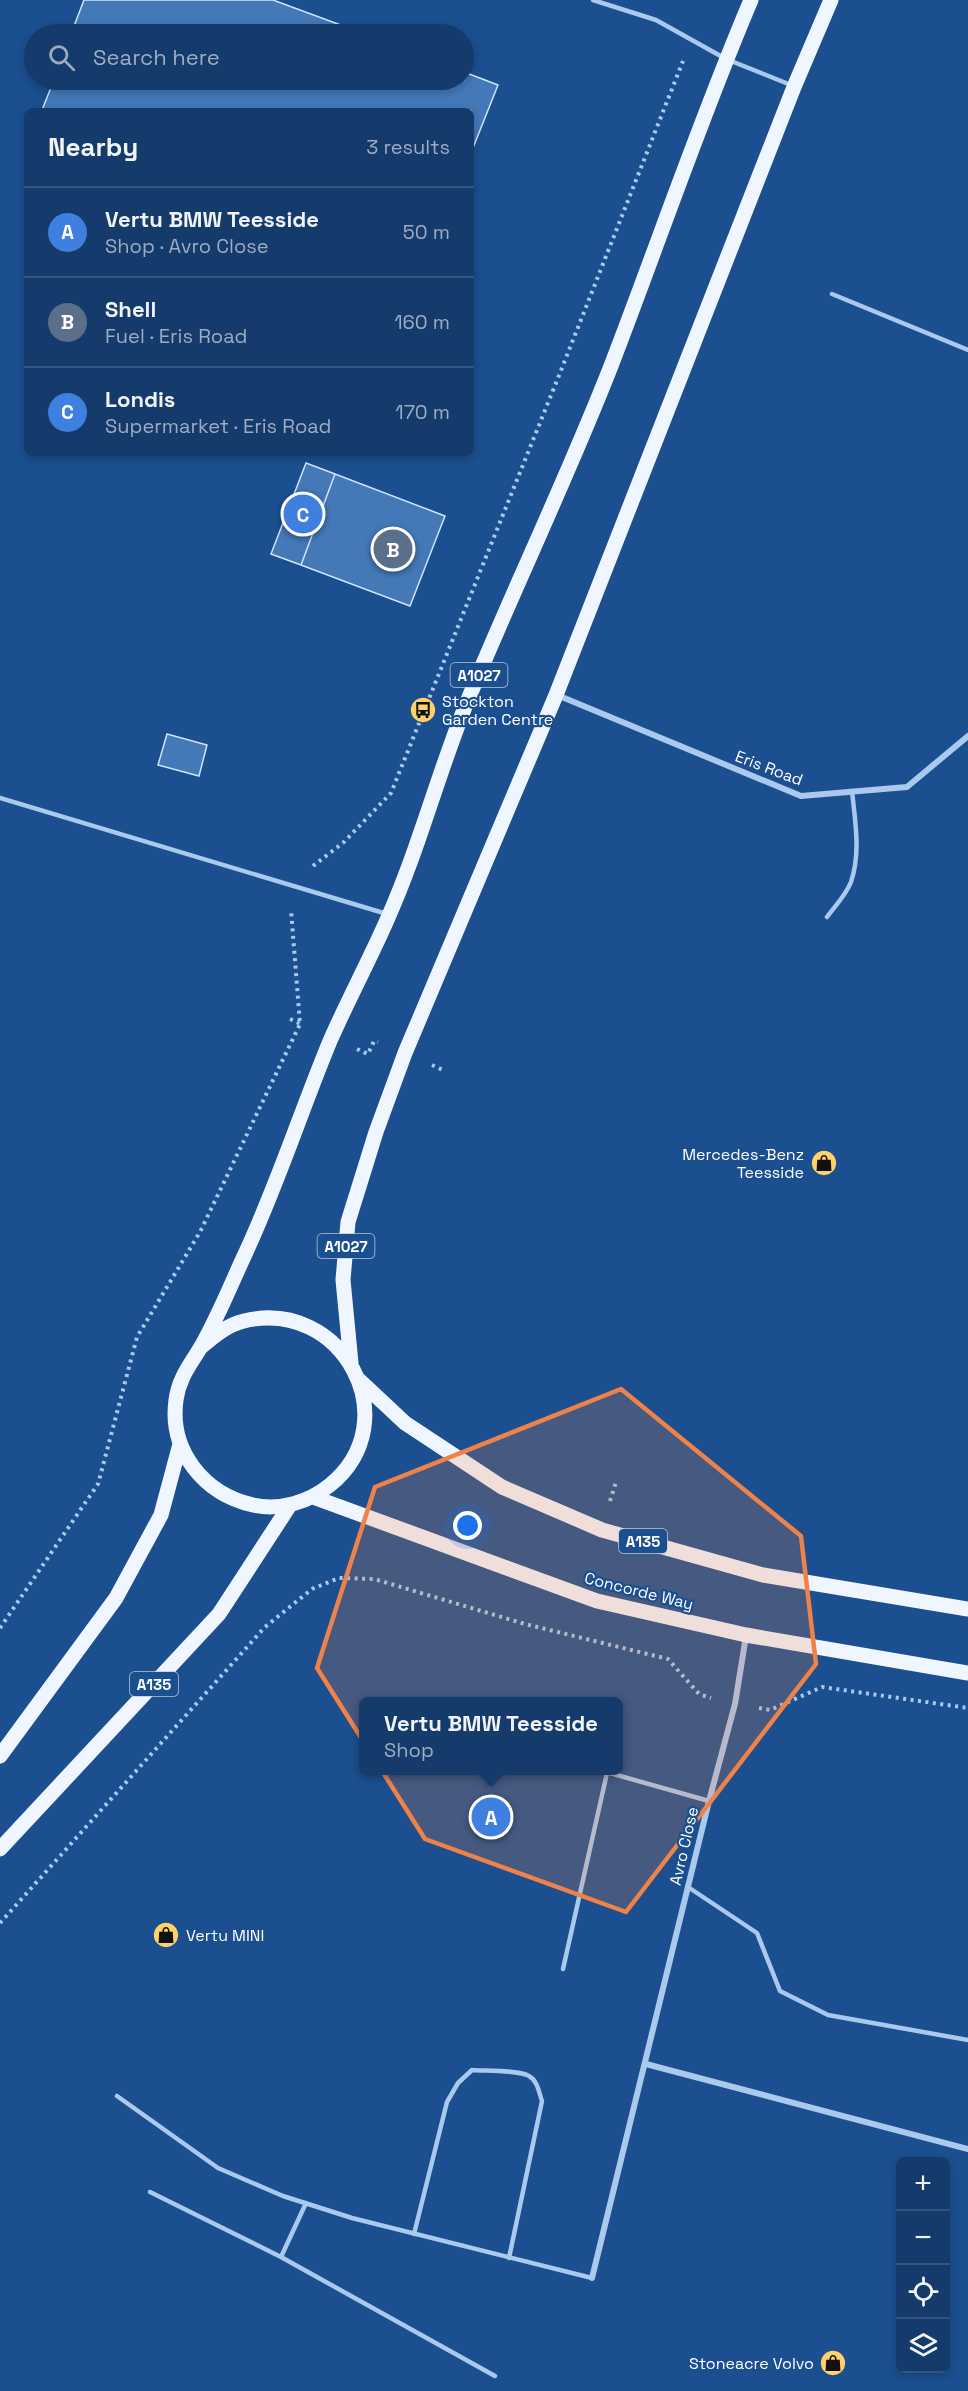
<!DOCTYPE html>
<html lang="en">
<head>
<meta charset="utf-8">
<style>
  :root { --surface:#143b6b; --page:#1d4271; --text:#f1f3f6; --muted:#9dadc1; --line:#33557e; --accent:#ffd166 }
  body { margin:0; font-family:"Space Grotesk",sans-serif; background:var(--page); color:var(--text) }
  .controls { position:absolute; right:18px; bottom:18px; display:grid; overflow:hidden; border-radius:9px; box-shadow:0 3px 9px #0003 }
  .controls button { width:54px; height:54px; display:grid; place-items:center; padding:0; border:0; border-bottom:2px solid var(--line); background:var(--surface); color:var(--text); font:30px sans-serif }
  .you { position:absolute; left:468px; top:1526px; width:21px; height:21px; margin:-15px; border:4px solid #fff; border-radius:50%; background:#1a73e8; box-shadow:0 0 0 9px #1a73e833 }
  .badge { display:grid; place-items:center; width:39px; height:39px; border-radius:50%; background:var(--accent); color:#fff; font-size:20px; font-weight:700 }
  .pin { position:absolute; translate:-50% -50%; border:3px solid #fff; box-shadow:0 2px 6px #0006 }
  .popup { position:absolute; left:359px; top:1697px; width:264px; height:78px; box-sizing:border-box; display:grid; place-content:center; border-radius:9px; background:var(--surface); filter:drop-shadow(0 2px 4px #0005); font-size:20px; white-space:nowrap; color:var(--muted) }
  .popup b { font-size:22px; color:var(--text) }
  .popup::after { content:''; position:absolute; left:50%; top:100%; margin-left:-12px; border:12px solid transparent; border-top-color:var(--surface) }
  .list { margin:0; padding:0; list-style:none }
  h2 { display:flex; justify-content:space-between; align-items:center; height:78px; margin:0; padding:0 24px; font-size:26px }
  h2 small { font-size:20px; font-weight:400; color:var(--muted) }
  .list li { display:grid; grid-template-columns:39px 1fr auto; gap:18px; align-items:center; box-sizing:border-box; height:90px; padding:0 24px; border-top:2px solid var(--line) }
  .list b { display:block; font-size:22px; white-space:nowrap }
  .list p { margin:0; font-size:20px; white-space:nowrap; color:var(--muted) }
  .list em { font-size:20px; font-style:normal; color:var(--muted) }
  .icon { flex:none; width:33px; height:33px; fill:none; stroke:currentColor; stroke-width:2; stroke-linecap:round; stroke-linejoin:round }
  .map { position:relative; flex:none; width:968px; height:2391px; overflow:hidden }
  .search { position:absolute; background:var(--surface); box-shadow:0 3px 9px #0003; left:24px; top:24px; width:450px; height:66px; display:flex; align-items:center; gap:15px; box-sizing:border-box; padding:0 21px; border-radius:33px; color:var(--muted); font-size:22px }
  .panel { position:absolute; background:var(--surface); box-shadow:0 3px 9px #0003; left:24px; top:108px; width:450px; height:348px; border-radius:9px }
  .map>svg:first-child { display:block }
  .building { fill:#4478b7; stroke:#cfe3fa; stroke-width:1.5 }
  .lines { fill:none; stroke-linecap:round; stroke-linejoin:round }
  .path { stroke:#a9c9ee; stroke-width:4; stroke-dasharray:3 4.5; stroke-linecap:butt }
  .lane { stroke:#a9c9ee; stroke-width:4.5 }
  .street { stroke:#a9c9ee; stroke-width:6 }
  .primary { stroke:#f0f6ff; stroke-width:15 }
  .marked { fill:#ee8249; fill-opacity:0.2; stroke:#ee8249; stroke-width:4.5; stroke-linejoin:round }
  .labels { text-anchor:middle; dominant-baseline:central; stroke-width:4.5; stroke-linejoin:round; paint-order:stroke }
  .shield { fill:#1b4f8f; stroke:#bbcadd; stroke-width:1.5 }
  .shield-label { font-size:15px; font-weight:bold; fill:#fff }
  .poi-label { font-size:16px; fill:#fff; stroke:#1b4f8f; text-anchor:start }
  .street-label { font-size:16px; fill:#fff; stroke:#1b4f8f }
</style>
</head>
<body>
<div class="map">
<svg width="968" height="2391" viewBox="0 0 968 2391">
  <rect width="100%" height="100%" fill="#1b4f8f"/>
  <!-- building -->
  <path class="building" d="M84 0H273L365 34H71Z
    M464 72 498 85 471 153V111L42 110 54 80H464Z
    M306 463 335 474 301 565 271 554Z
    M335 474 445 516 410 606 301 565Z
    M167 734 207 745 199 776 158 765Z"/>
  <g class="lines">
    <!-- path -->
    <path class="path" d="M313 866 344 842 391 793 560 373 683 61
      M290 1019 301 1024
      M357 1049 368 1054 374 1041 378 1042
      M432 1065 443 1070
      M610 1501 616 1482
      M0 1628 98 1484 137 1337 200 1232 300 1024 291 910
      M759 1708 770 1710 822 1687 968 1708
      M0 1923 265 1627 312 1589 339 1578 374 1579 525 1624 668 1659 699 1694 711 1698"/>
    <!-- lane -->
    <path class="lane" d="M593 0 656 20 726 59 791 85
      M832 294 968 350
      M0 798 387 914
      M827 917C835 906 846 895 851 882 861 853 855 820 852 791
      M599 1770 709 1801
      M688 1887 757 1933 780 1991 828 2015 968 2040
      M563 1969 607 1773
      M117 2096 218 2168 283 2196 352 2218 592 2278
      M150 2192 281 2257
      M306 2203 281 2257 495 2376
      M414 2234 447 2102 458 2083 472 2070C485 2071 520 2070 529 2076 538 2081 539 2093 542 2101L509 2258"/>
    <!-- street -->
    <path class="street" d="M557 695 801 796 907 787 968 736
      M646 2064 968 2149
      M592 2278 709 1801 735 1704 746 1636"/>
    <!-- primary -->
    <path class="primary" d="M201 1347C214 1336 227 1325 244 1321 342 1297 409 1421 330 1485 309 1502 280 1511 253 1505 204 1494 169 1451 176 1400 179 1377 191 1364 202 1345 219 1315 232 1282 246 1252 278 1183 301 1111 330 1041 348 1000 369 961 387 920 418 851 437 777 465 707 512 592 566 481 611 366 658 244 700 120 751 0
      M351 1363 343 1280 348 1222 376 1132 405 1053 556 695 794 87 831 0
      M358 1379 405 1423 502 1487 602 1530 763 1575 968 1609
      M313 1497 597 1601 746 1635 968 1673
      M0 1756 116 1598 161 1515 180 1444
      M0 1849 219 1614 290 1505"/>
  </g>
  <!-- marked area -->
  <path class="marked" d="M621 1389 801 1536 816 1664 626 1912 425 1839 317 1668 375 1487Z"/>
  <!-- icons -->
  <defs>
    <g id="bus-disc" transform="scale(1.35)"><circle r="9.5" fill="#ffd166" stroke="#1b4f8f"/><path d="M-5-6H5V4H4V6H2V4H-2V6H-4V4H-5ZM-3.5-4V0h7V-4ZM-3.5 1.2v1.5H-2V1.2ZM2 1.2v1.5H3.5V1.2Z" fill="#111"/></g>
    <g id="shop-disc" transform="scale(1.35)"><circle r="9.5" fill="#ffd166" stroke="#1b4f8f"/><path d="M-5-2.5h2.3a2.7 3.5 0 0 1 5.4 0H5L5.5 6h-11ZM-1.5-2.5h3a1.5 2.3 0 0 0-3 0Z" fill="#111"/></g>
  </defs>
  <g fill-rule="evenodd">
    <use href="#bus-disc" x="423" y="710"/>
    <use href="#shop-disc" x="824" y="1163"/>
    <use href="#shop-disc" x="166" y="1935"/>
    <use href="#shop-disc" x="833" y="2363"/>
  </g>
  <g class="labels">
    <!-- shield labels -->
    <g class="shield">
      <rect x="450.5" y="663" width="57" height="24" rx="4.5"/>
      <rect x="317.5" y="1234" width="57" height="24" rx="4.5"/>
      <rect x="619" y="1529" width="48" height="24" rx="4.5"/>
      <rect x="130" y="1672" width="48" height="24" rx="4.5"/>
    </g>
    <g class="shield-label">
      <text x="479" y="675">A1027</text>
      <text x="346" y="1246">A1027</text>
      <text x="643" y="1541">A135</text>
      <text x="154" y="1684">A135</text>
    </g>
    <!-- poi labels -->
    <g class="poi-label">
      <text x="442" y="701">Stockton<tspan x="442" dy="18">Garden Centre</tspan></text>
      <text x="804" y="1154" text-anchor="end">Mercedes-Benz<tspan x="804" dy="18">Teesside</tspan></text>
      <text x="186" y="1935">Vertu MINI</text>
      <text x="814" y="2363" text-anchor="end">Stoneacre Volvo</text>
    </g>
    <!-- street labels -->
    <g class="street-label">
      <text transform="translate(769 768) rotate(21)">Eris Road</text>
      <text transform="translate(639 1591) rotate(14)">Concorde Way</text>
      <text transform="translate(684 1846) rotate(-77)">Avro Close</text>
    </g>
  </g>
</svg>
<div class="controls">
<button>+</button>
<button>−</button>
<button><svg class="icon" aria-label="locate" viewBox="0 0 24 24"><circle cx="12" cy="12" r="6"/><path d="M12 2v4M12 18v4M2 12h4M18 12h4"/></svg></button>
<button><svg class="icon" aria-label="layers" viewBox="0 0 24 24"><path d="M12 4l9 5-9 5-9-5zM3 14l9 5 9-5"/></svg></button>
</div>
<div class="you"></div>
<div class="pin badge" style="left:491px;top:1817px;background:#3f7fe0">A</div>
<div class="popup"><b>Vertu BMW Teesside</b>Shop</div>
<div class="pin badge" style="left:393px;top:549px;background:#5c6f8a">B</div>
<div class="pin badge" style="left:303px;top:514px;background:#3f7fe0">C</div>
<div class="search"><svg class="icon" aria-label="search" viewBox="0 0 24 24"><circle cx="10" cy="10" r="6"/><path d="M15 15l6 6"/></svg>Search here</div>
<section class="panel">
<h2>Nearby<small>3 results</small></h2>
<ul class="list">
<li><span class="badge" style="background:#3f7fe0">A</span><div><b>Vertu BMW Teesside</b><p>Shop · Avro Close</p></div><em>50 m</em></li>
<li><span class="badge" style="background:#5c6f8a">B</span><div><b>Shell</b><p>Fuel · Eris Road</p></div><em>160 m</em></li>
<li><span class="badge" style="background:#3f7fe0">C</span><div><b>Londis</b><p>Supermarket · Eris Road</p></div><em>170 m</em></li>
</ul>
</section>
</div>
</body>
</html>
